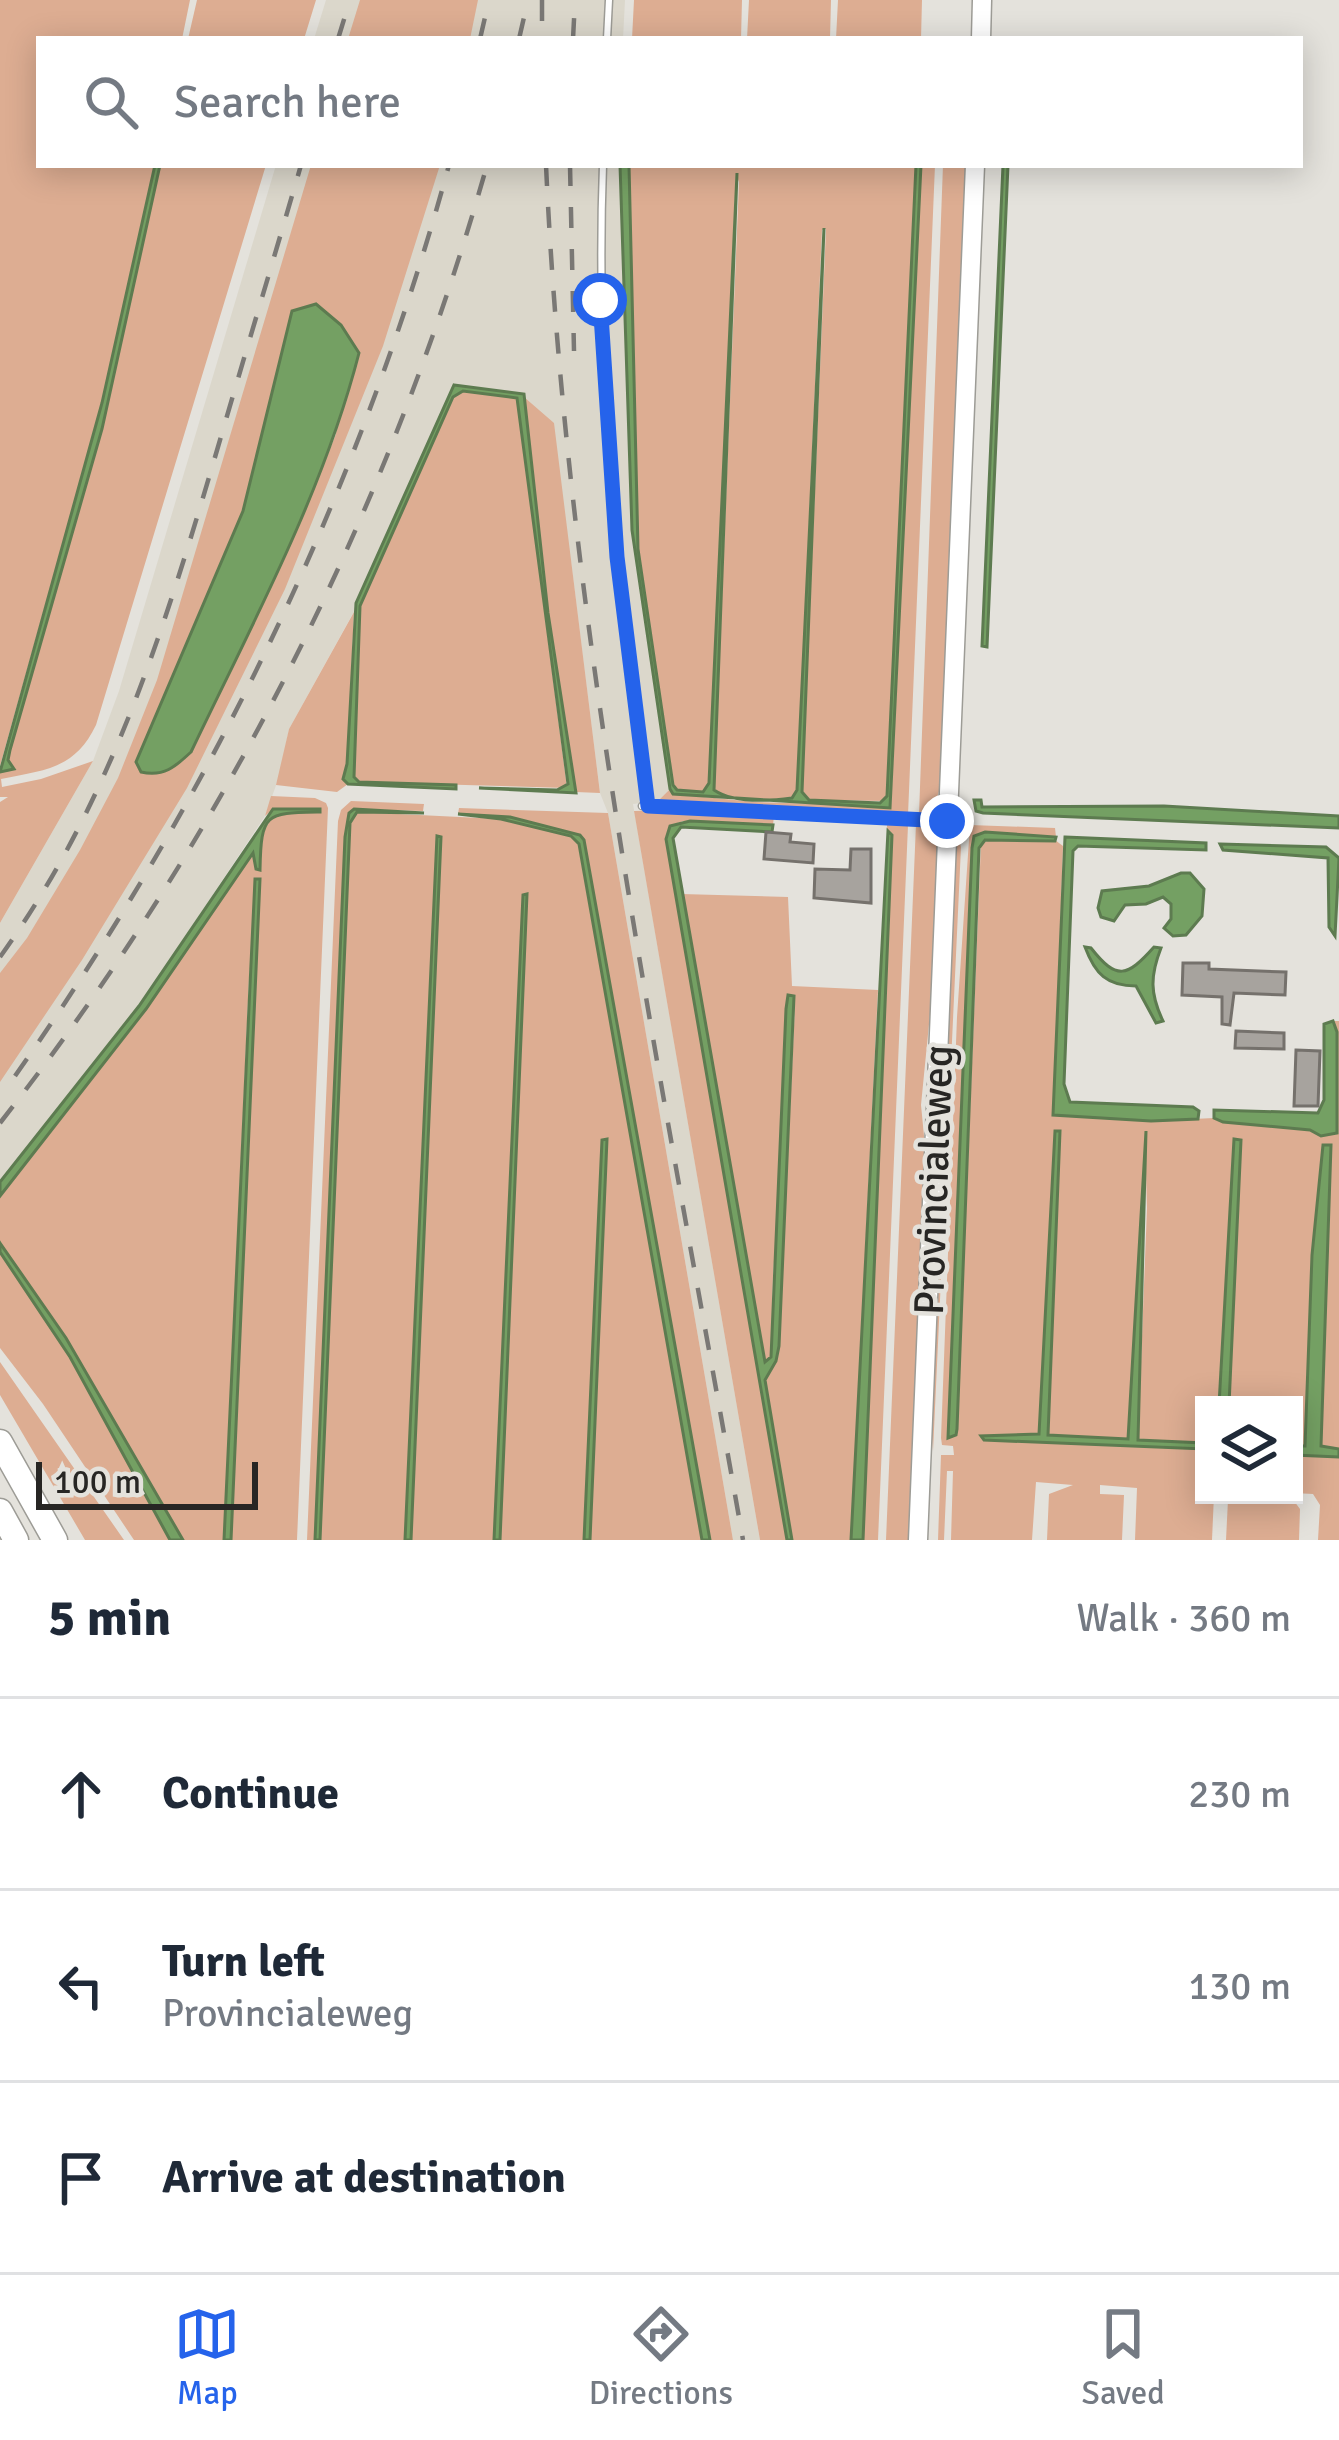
<!DOCTYPE html>
<html lang="en">
<head>
<meta charset="utf-8">
<style>
  :root { --surface:#fff; --page:#f6f6f7; --text:#1f2937; --muted:#747a83; --line:#e0e1e3; --accent:#2563eb }
  body { margin:0; font-family:Signika,sans-serif; background:var(--page); color:var(--text) }
  .controls { position:absolute; right:36px; bottom:36px; display:grid; overflow:hidden; border-radius:0px; box-shadow:0 6px 30px #0003 }
  .controls button { width:108px; height:108px; display:grid; place-items:center; padding:0; border:0; border-bottom:3px solid var(--line); background:var(--surface); color:var(--text); font:60px sans-serif }
  .scale { position:absolute; left:36px; bottom:30px; width:222px; box-sizing:border-box; padding-left:12px; border:6px solid #272624; border-top:0; font-size:33px; line-height:42px; white-space:nowrap; color:#272624; -webkit-text-stroke:9px #e4e2dc; paint-order:stroke }
  .stop { position:absolute; width:36px; height:36px; margin:-27px; border:9px solid #2563eb; border-radius:50%; background:#fff }
  .stop.end { background:#2563eb; border-color:#fff; box-shadow:0 3px 12px #0008 }
  .list { margin:0; padding:0; list-style:none }
  h2 { display:flex; justify-content:space-between; align-items:center; height:156px; margin:0; padding:0 48px; font-size:51px }
  h2 small { font-size:39px; font-weight:400; color:var(--muted) }
  .list li { display:grid; grid-template-columns:78px 1fr auto; gap:36px; align-items:center; box-sizing:border-box; height:192px; padding:0 48px; border-top:3px solid var(--line) }
  .list b { display:block; font-size:45px; white-space:nowrap }
  .list p { margin:0; font-size:39px; white-space:nowrap; color:var(--muted) }
  .list em { font-size:39px; font-style:normal; color:var(--muted) }
  .icon { flex:none; width:66px; height:66px; fill:none; stroke:currentColor; stroke-width:2; stroke-linecap:round; stroke-linejoin:round }
  .map { position:relative; flex:none; width:1339px; height:1540px; overflow:hidden }
  .search { position:absolute; background:var(--surface); box-shadow:0 6px 30px #0003; left:36px; right:36px; top:36px; height:132px; display:flex; align-items:center; gap:30px; box-sizing:border-box; padding:0 42px; border-radius:0px; color:var(--muted); font-size:45px }
  .sheet { height:732px; background:var(--surface) }
  nav { display:flex; justify-content:space-around; align-items:center; box-sizing:border-box; height:168px; border-top:3px solid var(--line); background:var(--surface); font-size:33px; color:var(--muted) }
  nav a { display:grid; justify-items:center; gap:6px }
  nav .on { color:var(--accent) }
  .map>svg:first-child { display:block }
  .built { fill:#dbd7cb }
  .green { fill:#ddad92; fill-rule:evenodd }
  .water { fill:#74a063; stroke:#5d7b50; stroke-width:3 }
  .building { fill:#a7a39e; stroke:#75716c; stroke-width:3 }
  .lines { fill:none; stroke-linecap:round; stroke-linejoin:round }
  .service-casing { stroke:#9d9c96; stroke-width:9 }
  .secondary-casing { stroke:#9d9c96; stroke-width:21 }
  .motorway-casing { stroke:#9d9c96; stroke-width:27 }
  .service { stroke:#fff; stroke-width:6 }
  .secondary { stroke:#fff; stroke-width:18 }
  .motorway { stroke:#fff; stroke-width:24 }
  .rail { stroke:#7a7875; stroke-width:4.5; stroke-dasharray:21 21; stroke-linecap:butt }
  .route { stroke:#2563eb; stroke-width:15 }
  .labels { text-anchor:middle; dominant-baseline:central; stroke-width:9; stroke-linejoin:round; paint-order:stroke }
  .street-label { font-size:42px; fill:#272624; stroke:#e4e2dc }
</style>
</head>
<body>
<div class="map">
<svg width="1339" height="1540" viewBox="0 0 1339 1540">
  <rect width="100%" height="100%" fill="#e4e2dc"/>
  <!-- built -->
  <path class="built" d="M326 0H625L623 39H314Z
    M276 165H620L632 530 670 789 658 801 633 804 760 1540H733L608 813 600 793 571 561 357 606 289 729 279 777 265 816 139 1006 0 1182V923L93 761 119 691Z"/>
  <!-- green -->
  <path class="green" d="M0 0H190L182 39H39V165H155L102 403 0 766Z
    M197 0H316L304 39H188Z
    M360 0H478L470 39H348Z
    M634 0H742L741 39H632Z
    M749 0H831L830 39H747Z
    M838 0H922L921 39H836Z
    M160 165H266L96 725C75 769 45 770 1 779L2 787 41 779 93 761 0 923V802L8 797H0V772L14 768 8 760 10 750 102 429Z
    M311 165H440L383 346 285 589 187 788 82 960 0 1082V973L27 938 80 850 118 778 157 680ZM293 310 332 319 342 326 336 434 303 516 191 752 136 762 243 511Z
    M629 165H916L886 801 809 800 802 792 826 229 822 230 797 790 792 798C769 801 733 802 714 790L739 182 736 174 709 783 704 792 676 790 673 785 638 549Z
    M921 165H935L908 815 658 801 670 789 673 794 755 802 891 806Z
    M943 165H967L940 788 933 810 919 814Z
    M462 391 517 398 567 788 358 782 354 777 360 606 454 396Z
    M524 397 554 423 600 793 576 792 548 613Z
    M354 612 347 764 343 779 348 784 337 792 276 785 289 729Z
    M271 796 315 798 326 803 328 808 297 1540H231L259 879 249 978 224 1540H183L89 1376 0 1243V1196L146 1009 250 855 256 854C271 803 277 818 320 809H273L265 816Z
    M351 801 424 804 423 811 354 809 345 837 315 1540H307L338 821 341 810Z
    M459 808 608 813 733 1540H710L584 840 579 835 510 817 458 814Z
    M675 810 774 815 773 825 683 821 670 826 666 839 787 1540H760L634 811Z
    M357 812 501 819 577 838 702 1540H590L606 1139 602 1140 584 1540H500L527 894 523 896 494 1540H411L438 836 405 1540H320L350 823Z
    M887 822 908 825 878 1540H863L892 835 889 831 887 834Z
    M916 824 932 828 938 850 931 1004 921 1105 925 1146 909 1540H886Z
    M970 825 1055 828 1056 837 985 832 974 836 948 1438 955 1435 957 1429 981 843 995 839 1055 840 1063 846 1054 1115 1151 1121 1214 1118 1223 1122 1310 1130 1321 1136 1336 1134 1337 1032 1333 1021H1339V1449L1321 1446 1326 1308 1312 1255 1305 1447 1294 1446V1405H1229L1241 1140 1235 1139 1219 1405H1204V1443L1138 1440 1147 1208 1145 1139 1128 1439 1048 1435 1060 1132H1055L1039 1435 984 1436V1440L1204 1449V1495H1214L1212 1540H1135L1137 1488 1100 1485V1494L1124 1495 1122 1540H1047L1049 1494 1073 1485 1036 1482 1032 1540H951L953 1471H947L944 1540H938L941 1455H954L953 1446 942 1445 941 1438 957 1017Z
    M959 840 961 847 933 1451 931 1421 955 850Z
    M681 894 788 897 792 986 878 990 851 1540H792L765 1380 779 1346 795 1005 773 1274 771 1357 764 1362Z
    M0 1252 70 1357 170 1540H134L43 1404 0 1348Z
    M0 1362 124 1540H85L0 1395Z
    M1294 1455 1339 1457V1540H1318L1320 1505 1313 1494 1294 1493Z
    M1254 1495H1284L1282 1500 1294 1501 1300 1509 1299 1540H1226L1228 1500 1252 1499Z"/>
  <!-- water -->
  <path class="water" d="M155 165H160L102 429 10 750 8 760 14 769 0 772 102 403Z
    M620 165H629L638 549 673 785 677 790 703 792 709 783 737 173 714 790C733 803 769 801 792 798L797 790 824 228 802 792 809 800 880 803 887 796 916 165H921L890 808 673 794 670 789 632 530Z
    M1003 165H1008L987 647 982 646Z
    M316 304 341 325 359 353C323 493 253 622 191 752 175 767 164 777 141 772L136 762 243 511 292 311Z
    M454 385 524 394 548 613 576 793 479 788 557 790 568 784 517 398 463 391 453 397 360 606 354 777 359 782 456 785V789L348 784 343 779 347 764 356 603Z
    M974 800H981L982 807 1164 806 1339 816V828L983 813 976 811Z
    M273 809H320V812C266 813 261 812 260 870L256 869 253 853 146 1009 0 1196V1182L139 1006Z
    M354 809 424 813 357 812 350 823 320 1540H315L345 837 349 813Z
    M458 814 510 817 580 835 584 840 710 1540H702L579 844 571 836 501 819Z
    M690 821 773 825 772 832 681 827 673 838 765 1362 771 1357 786 1009 788 995 794 996 779 1346 776 1361 765 1380 792 1540H787L666 839 670 826Z
    M888 831 892 835 863 1540H851Z
    M985 832 1056 837 1055 841 985 840 979 848 957 1429 956 1435 948 1438 972 848 974 836Z
    M437 836 441 837 411 1540H405Z
    M1065 837 1206 843V850L1078 846 1073 851 1064 1084 1070 1102 1193 1107 1199 1111 1198 1119 1151 1121 1053 1115Z
    M1220 844 1326 847 1339 858 1335 936 1329 927 1328 858 1223 850Z
    M1181 873H1190L1204 889 1202 916 1186 935 1173 936 1164 928 1171 919V904L1163 897 1146 904 1125 905 1114 921 1101 917 1098 908 1102 891 1149 886Z
    M255 879H260L231 1540H224Z
    M527 894 500 1540H494L523 895Z
    M1085 947 1091 948C1117 981 1127 977 1154 947L1161 948C1150 976 1150 994 1163 1021L1156 1023 1136 986C1107 986 1095 974 1085 947Z
    M1333 1021 1337 1032V1133L1321 1136 1310 1130 1223 1122 1214 1118V1110L1318 1113 1324 1100V1024Z
    M1055 1131H1060L1048 1435 1128 1439 1146 1131 1138 1440 1204 1443V1449L984 1440 981 1436 1039 1434Z
    M607 1139 590 1540H584L602 1140Z
    M1234 1139 1241 1140 1229 1405H1219Z
    M1323 1145H1331L1321 1446 1339 1449V1457L1294 1455V1446H1305L1312 1255Z
    M0 1243 66 1338 183 1540H170L70 1357 0 1252Z"/>
  <!-- building -->
  <path class="building" d="M766 832 791 834 790 842 814 844 813 863 764 859Z
    M851 849H871V903L814 898 815 869 850 870Z
    M1183 963H1209V969L1286 972 1285 995 1234 993 1230 1025 1222 1024V997L1182 995Z
    M1236 1031 1284 1033V1049L1235 1048Z
    M1296 1050 1320 1051 1318 1106H1294Z"/>
  <g class="lines">
    <!-- service casing -->
    <g class="service-casing">
      <path id="service" d="M607 39 609 0
        M603 165C596 349 611 533 637 715 641 745 643 776 648 806
        M642 806 944 821"/>
    </g>
    <!-- secondary casing -->
    <g class="secondary-casing">
      <path id="secondary" d="M981 39 982 0
        M918 1540 975 165"/>
    </g>
    <!-- motorway casing -->
    <g class="motorway-casing">
      <path id="motorway" d="M0 1442 55 1540
        M0 1511 16 1540"/>
    </g>
    <!-- service -->
    <use href="#service" class="service"/>
    <!-- secondary -->
    <use href="#secondary" class="secondary"/>
    <!-- motorway -->
    <use href="#motorway" class="motorway"/>
    <!-- rail -->
    <path class="rail" d="M542 0V39
      M338 39 350 0
      M480 39 489 0
      M519 39 528 0
      M573 39 575 0
      M546 165C567 628 663 1084 743 1540
      M570 165 574 351
      M0 957C108 807 161 639 213 464 242 364 272 265 301 165
      M15 1076C209 800 360 491 449 165
      M0 1123C222 840 389 512 487 165"/>
  </g>
  <g class="lines">
    <!-- route -->
    <path class="route" d="M600 300 617 557 648 806 947 821"/>
  </g>
  <g class="labels">
    <!-- street labels -->
    <g class="street-label">
      <text transform="translate(934 1180) rotate(-88)">Provincialeweg</text>
    </g>
  </g>
</svg>
<div class="controls">
<button><svg class="icon" aria-label="layers" viewBox="0 0 24 24"><path d="M12 4l9 5-9 5-9-5zM3 14l9 5 9-5"/></svg></button>
</div>
<div class="scale">100 m</div>
<div class="stop" style="left:600px;top:300px"></div>
<div class="stop end" style="left:947px;top:821px"></div>
<div class="search"><svg class="icon" aria-label="search" viewBox="0 0 24 24"><circle cx="10" cy="10" r="6"/><path d="M15 15l6 6"/></svg>Search here</div>
</div>
<section class="sheet">
<h2>5 min<small>Walk · 360 m</small></h2>
<ul class="list">
<li><svg class="icon" aria-label="ahead" viewBox="0 0 24 24"><path d="M12 20V5M6 11l6-6 6 6"/></svg><div><b>Continue</b></div><em>230 m</em></li>
<li><svg class="icon" aria-label="left" viewBox="0 0 24 24"><path d="M17 20v-9H6M10 6l-5 5 5 5"/></svg><div><b>Turn left</b><p>Provincialeweg</p></div><em>130 m</em></li>
<li><svg class="icon" aria-label="arrive" viewBox="0 0 24 24"><path d="M6 21V4h12l-3 4 3 4H6"/></svg><div><b>Arrive at destination</b></div></li>
</ul>
</section>
<nav>
<a class="on"><svg class="icon" aria-label="map" viewBox="0 0 24 24"><path d="M3 6l6-2 6 2 6-2v14l-6 2-6-2-6 2zM9 4v14M15 6v14"/></svg>Map</a>
<a><svg class="icon" aria-label="directions" viewBox="0 0 24 24"><path d="M12 3l9 9-9 9-9-9zM9 14v-3h6M13 9l2 2-2 2"/></svg>Directions</a>
<a><svg class="icon" aria-label="saved" viewBox="0 0 24 24"><path d="M7 4h10v16l-5-4-5 4z"/></svg>Saved</a>
</nav>
</body>
</html>
